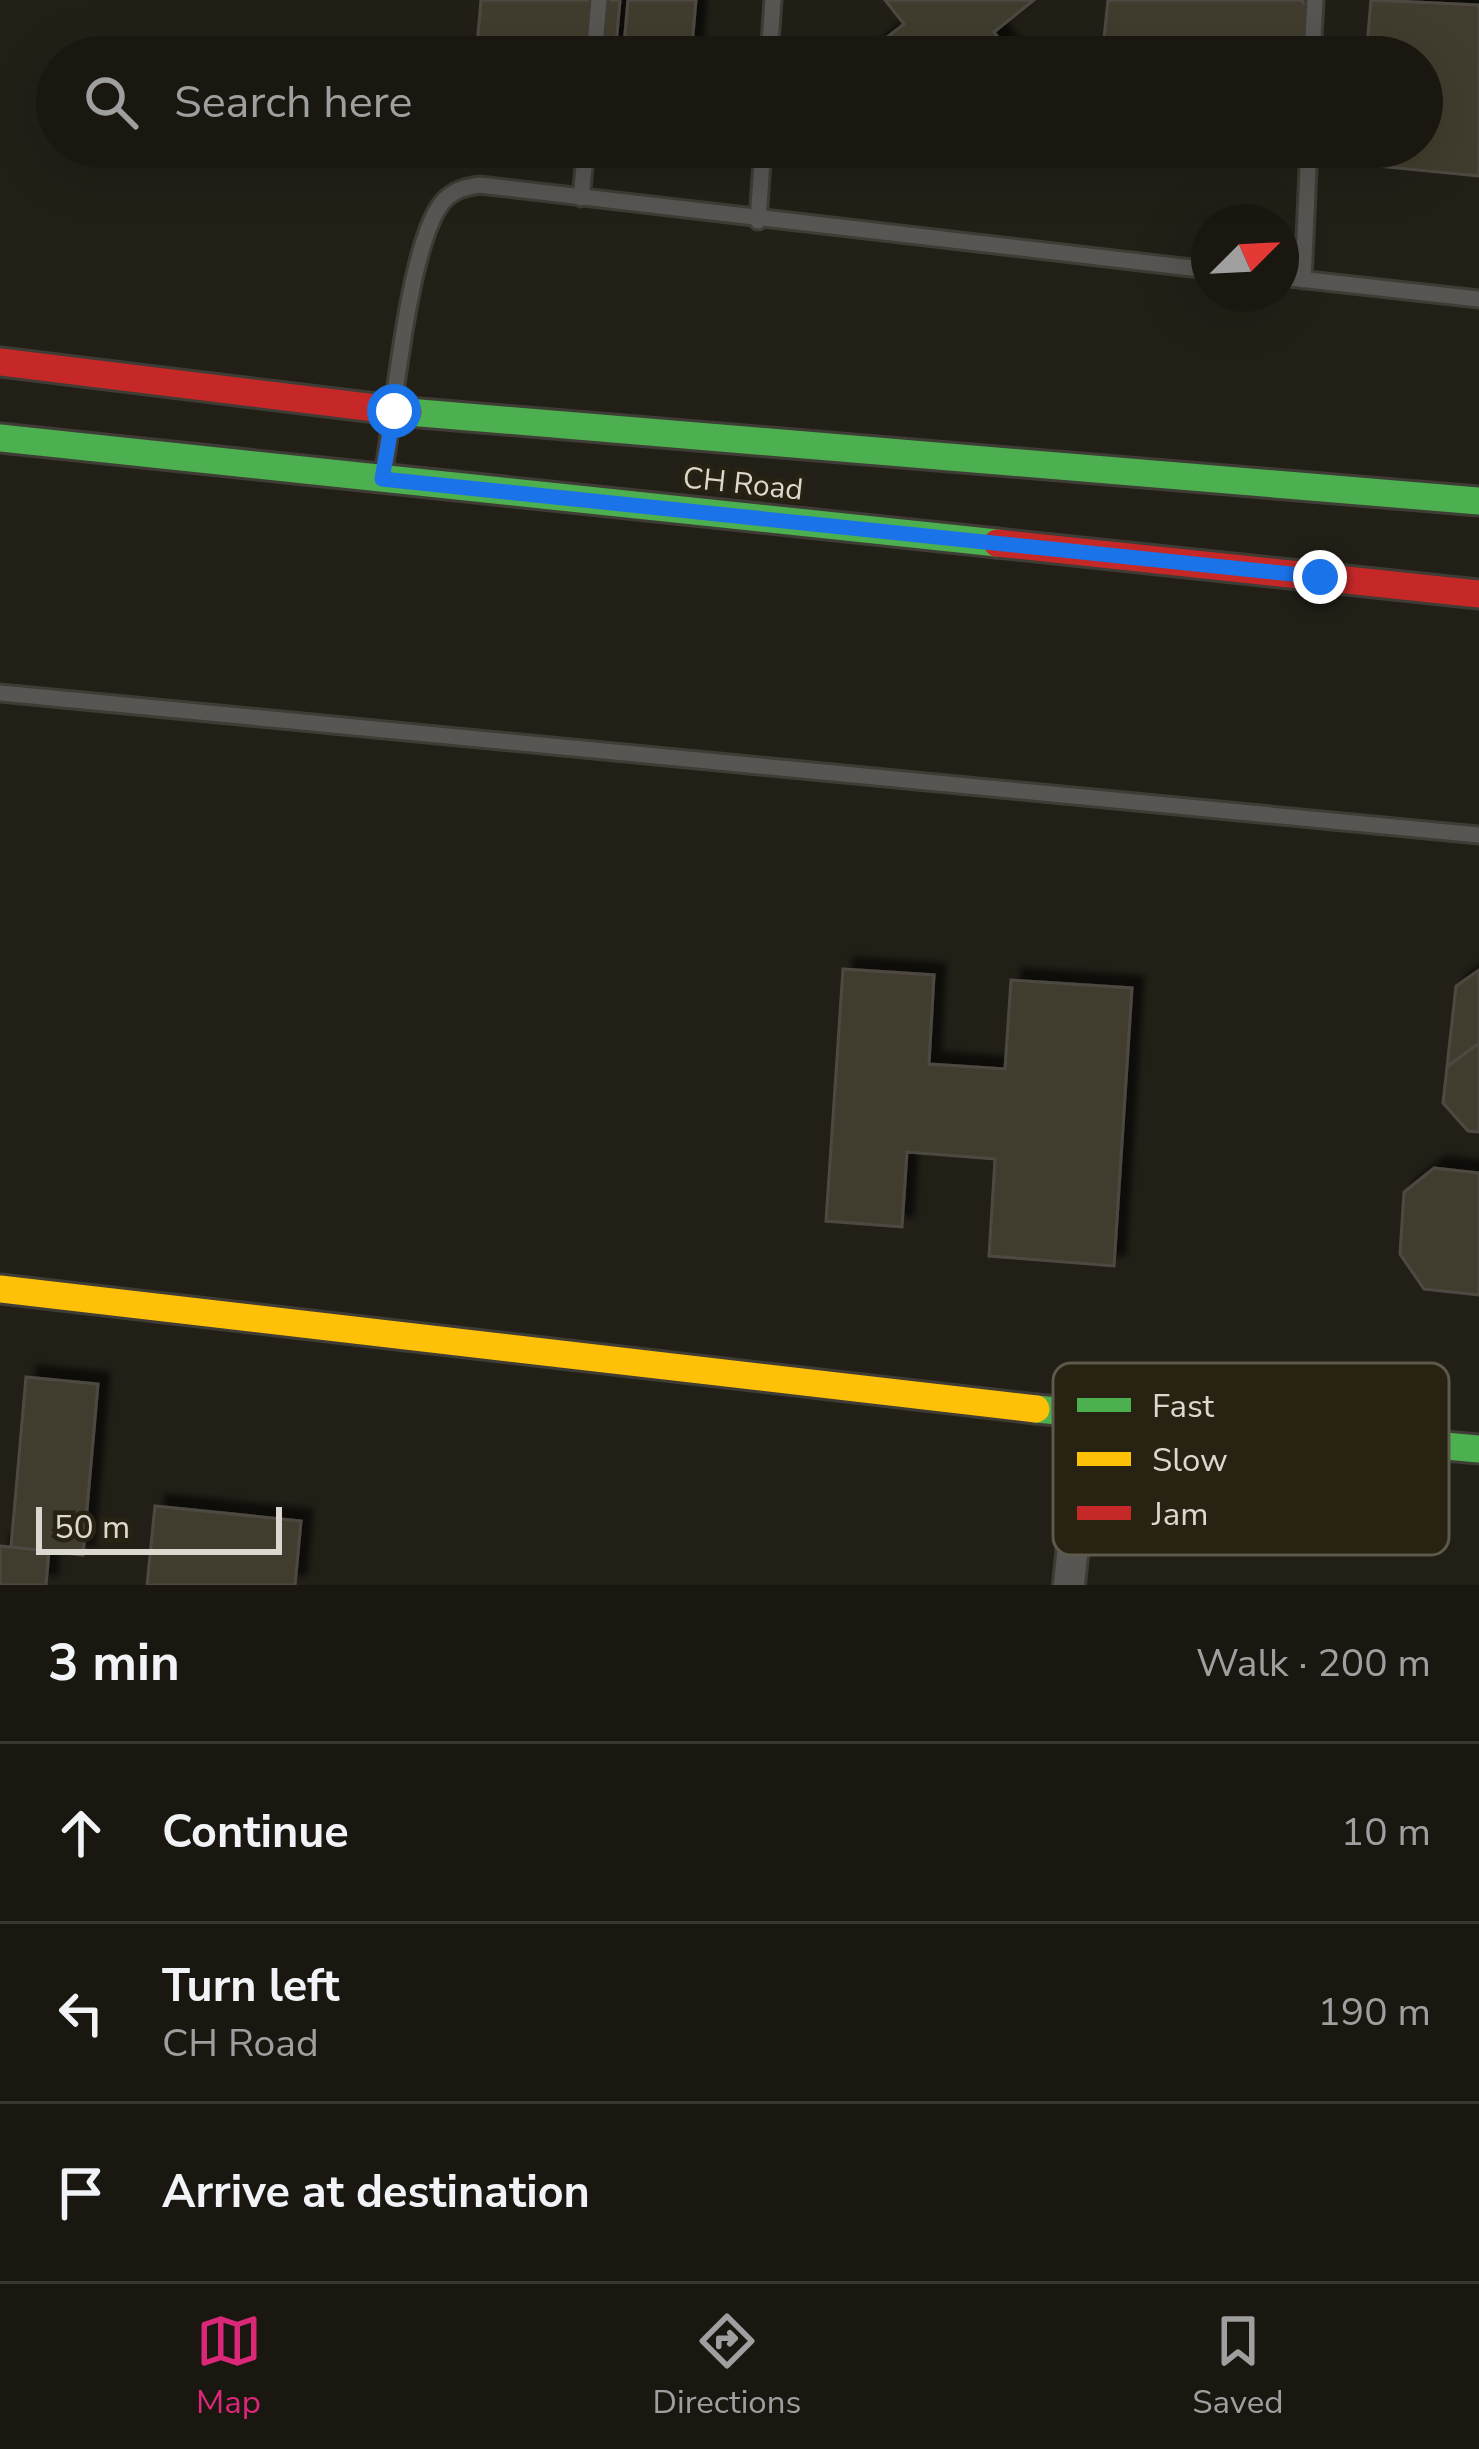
<!DOCTYPE html>
<html lang="en">
<head>
<meta charset="utf-8">
<style>
  :root { --surface:#1a1711; --page:#23201a; --text:#f1f3f6; --muted:#9f9f9f; --line:#383631; --accent:#db2777 }
  body { margin:0; font-family:"Nunito Sans",sans-serif; background:var(--page); color:var(--text) }
  .compass { position:absolute; left:1191px; top:204px; width:108px; height:108px; border-radius:50%; background:var(--surface); box-shadow:0 12px 48px #0002; rotate:66deg }
  .scale { position:absolute; left:36px; bottom:30px; width:246px; box-sizing:border-box; padding-left:12px; border:6px solid #dcd8cf; border-top:0; font-size:33px; line-height:42px; white-space:nowrap; color:#dcd8cf; -webkit-text-stroke:9px #272212; paint-order:stroke }
  .stop { position:absolute; width:36px; height:36px; margin:-27px; border:9px solid #1a73e8; border-radius:50%; background:#fff }
  .stop.end { background:#1a73e8; border-color:#fff; box-shadow:0 3px 12px #0008 }
  .list { margin:0; padding:0; list-style:none }
  h2 { display:flex; justify-content:space-between; align-items:center; height:156px; margin:0; padding:0 48px; font-size:51px }
  h2 small { font-size:39px; font-weight:400; color:var(--muted) }
  .list li { display:grid; grid-template-columns:78px 1fr auto; gap:36px; align-items:center; box-sizing:border-box; height:180px; padding:0 48px; border-top:3px solid var(--line) }
  .list b { display:block; font-size:45px; white-space:nowrap }
  .list p { margin:0; font-size:39px; white-space:nowrap; color:var(--muted) }
  .list em { font-size:39px; font-style:normal; color:var(--muted) }
  .icon { flex:none; width:66px; height:66px; fill:none; stroke:currentColor; stroke-width:2; stroke-linecap:round; stroke-linejoin:round }
  .map { position:relative; flex:none; width:1479px; height:1585px; overflow:hidden }
  .search { position:absolute; background:var(--surface); box-shadow:0 12px 48px #0002; left:36px; right:36px; top:36px; height:132px; display:flex; align-items:center; gap:30px; box-sizing:border-box; padding:0 42px; border-radius:66px; color:var(--muted); font-size:45px }
  .sheet { height:696px; background:var(--surface) }
  nav { display:flex; justify-content:space-around; align-items:center; box-sizing:border-box; height:168px; border-top:3px solid var(--line); background:var(--surface); font-size:33px; color:var(--muted) }
  nav a { display:grid; justify-items:center; gap:6px }
  nav .on { color:var(--accent) }
  .map>svg:first-child { display:block }
  .building { fill:#413d2f; stroke:#4d4a43; stroke-width:3; filter:url(#shadow) }
  .lines { fill:none; stroke-linecap:round; stroke-linejoin:round }
  .lane-casing { stroke:#3f3c35; stroke-width:21 }
  .street-casing { stroke:#3f3c35; stroke-width:36 }
  .fast-casing { stroke:#3f3c35; stroke-width:33 }
  .slow-casing { stroke:#3f3c35; stroke-width:33 }
  .jam-casing { stroke:#3f3c35; stroke-width:33 }
  .lane { stroke:#585653; stroke-width:15 }
  .street { stroke:#585653; stroke-width:30 }
  .fast { stroke:#4caf50; stroke-width:27 }
  .slow { stroke:#ffc107; stroke-width:27 }
  .jam { stroke:#c62828; stroke-width:27 }
  .route { stroke:#1a73e8; stroke-width:15 }
  .labels { text-anchor:middle; dominant-baseline:central; stroke-width:9; stroke-linejoin:round; paint-order:stroke }
  .street-label { font-size:30px; fill:#dcd8cf; stroke:#272212 }
  .key { fill:#272212; stroke:#5d594b; stroke-width:3 }
  .key-label { font-size:33px; fill:#dcd8cf }
</style>
</head>
<body>
<div class="map">
<svg width="1479" height="1585" viewBox="0 0 1479 1585">
  <defs>
    <filter id="shadow"><feDropShadow dx="11" dy="-11" stdDeviation="3" flood-color="#0009"/></filter>
  </defs>
  <rect width="100%" height="100%" fill="#221f17"/>
  <!-- building -->
  <path class="building" d="M481 0H620L615 57H476Z
    M628 0H696L691 57H623Z
    M885 0H1034L994 32 1013 57H862L904 24Z
    M1108 0H1302L1308 9 1304 57H1102Z
    M1371 0 1479 5V176L1356 164 1358 147H1422V57H1366Z
    M843 969 934 975 929 1064 1005 1069 1011 980 1132 988 1114 1266 989 1256 995 1159 907 1152 902 1227 826 1221Z
    M1479 970V1043L1447 1067 1456 986Z
    M1479 1043V1132L1468 1131 1443 1103 1447 1067Z
    M1434 1168 1479 1173V1295L1424 1289 1400 1254 1404 1192Z
    M26 1377 98 1384 83 1555 11 1547Z
    M155 1506 301 1521 295 1585H147Z
    M0 1546 49 1551 46 1585H0Z"/>
  <g class="lines">
    <!-- lane casing -->
    <g class="lane-casing">
      <path id="lane" d="M594 57 599 0
        M769 57 773 0
        M1312 57 1315 0
        M581 198 586 147
        M758 221 763 147
        M1281 277 1479 299
        M1303 280 1309 147
        M383 476C394 412 407 263 436 212 446 193 461 187 480 185L1209 270
        M0 693 1479 835"/>
    </g>
    <!-- street casing -->
    <g class="street-casing">
      <path id="street" d="M1069 1585 1086 1415"/>
    </g>
    <!-- fast casing -->
    <g class="fast-casing">
      <path id="fast" d="M408 412 1479 501
        M0 438 997 543
        M1036 1409 1479 1449"/>
    </g>
    <!-- slow casing -->
    <g class="slow-casing">
      <path id="slow" d="M0 1289 1036 1409"/>
    </g>
    <!-- jam casing -->
    <g class="jam-casing">
      <path id="jam" d="M0 362 408 412
        M997 543 1479 594"/>
    </g>
    <!-- lane -->
    <use href="#lane" class="lane"/>
    <!-- street -->
    <use href="#street" class="street"/>
    <!-- fast -->
    <use href="#fast" class="fast"/>
    <!-- slow -->
    <use href="#slow" class="slow"/>
    <!-- jam -->
    <use href="#jam" class="jam"/>
  </g>
  <g class="lines">
    <!-- route -->
    <path class="route" d="M394 411 382 479 1320 577"/>
  </g>
  <g class="labels">
    <!-- street labels -->
    <g class="street-label">
      <text transform="translate(743 484) rotate(6)">CH Road</text>
    </g>
  </g>
  <!-- legend -->
  <rect x="1053" y="1363" width="396" height="192" rx="18" class="key"/>
  <rect x="1077" y="1398" width="54" height="14" fill="#4caf50"/>
  <rect x="1077" y="1452" width="54" height="14" fill="#ffc107"/>
  <rect x="1077" y="1506" width="54" height="14" fill="#c62828"/>
  <g class="key-label">
    <text x="1152" y="1417">Fast</text>
    <text x="1152" y="1471">Slow</text>
    <text x="1152" y="1525">Jam</text>
  </g>
</svg>
<svg class="compass" viewBox="-18 -18 36 36"><path d="M0-13l5 13h-10z" fill="#e53935"/><path d="M0 13l5-13h-10z" fill="#9f9f9f"/></svg>
<div class="scale">50 m</div>
<div class="stop" style="left:394px;top:411px"></div>
<div class="stop end" style="left:1320px;top:577px"></div>
<div class="search"><svg class="icon" aria-label="search" viewBox="0 0 24 24"><circle cx="10" cy="10" r="6"/><path d="M15 15l6 6"/></svg>Search here</div>
</div>
<section class="sheet">
<h2>3 min<small>Walk · 200 m</small></h2>
<ul class="list">
<li><svg class="icon" aria-label="ahead" viewBox="0 0 24 24"><path d="M12 20V5M6 11l6-6 6 6"/></svg><div><b>Continue</b></div><em>10 m</em></li>
<li><svg class="icon" aria-label="left" viewBox="0 0 24 24"><path d="M17 20v-9H6M10 6l-5 5 5 5"/></svg><div><b>Turn left</b><p>CH Road</p></div><em>190 m</em></li>
<li><svg class="icon" aria-label="arrive" viewBox="0 0 24 24"><path d="M6 21V4h12l-3 4 3 4H6"/></svg><div><b>Arrive at destination</b></div></li>
</ul>
</section>
<nav>
<a class="on"><svg class="icon" aria-label="map" viewBox="0 0 24 24"><path d="M3 6l6-2 6 2 6-2v14l-6 2-6-2-6 2zM9 4v14M15 6v14"/></svg>Map</a>
<a><svg class="icon" aria-label="directions" viewBox="0 0 24 24"><path d="M12 3l9 9-9 9-9-9zM9 14v-3h6M13 9l2 2-2 2"/></svg>Directions</a>
<a><svg class="icon" aria-label="saved" viewBox="0 0 24 24"><path d="M7 4h10v16l-5-4-5 4z"/></svg>Saved</a>
</nav>
</body>
</html>
